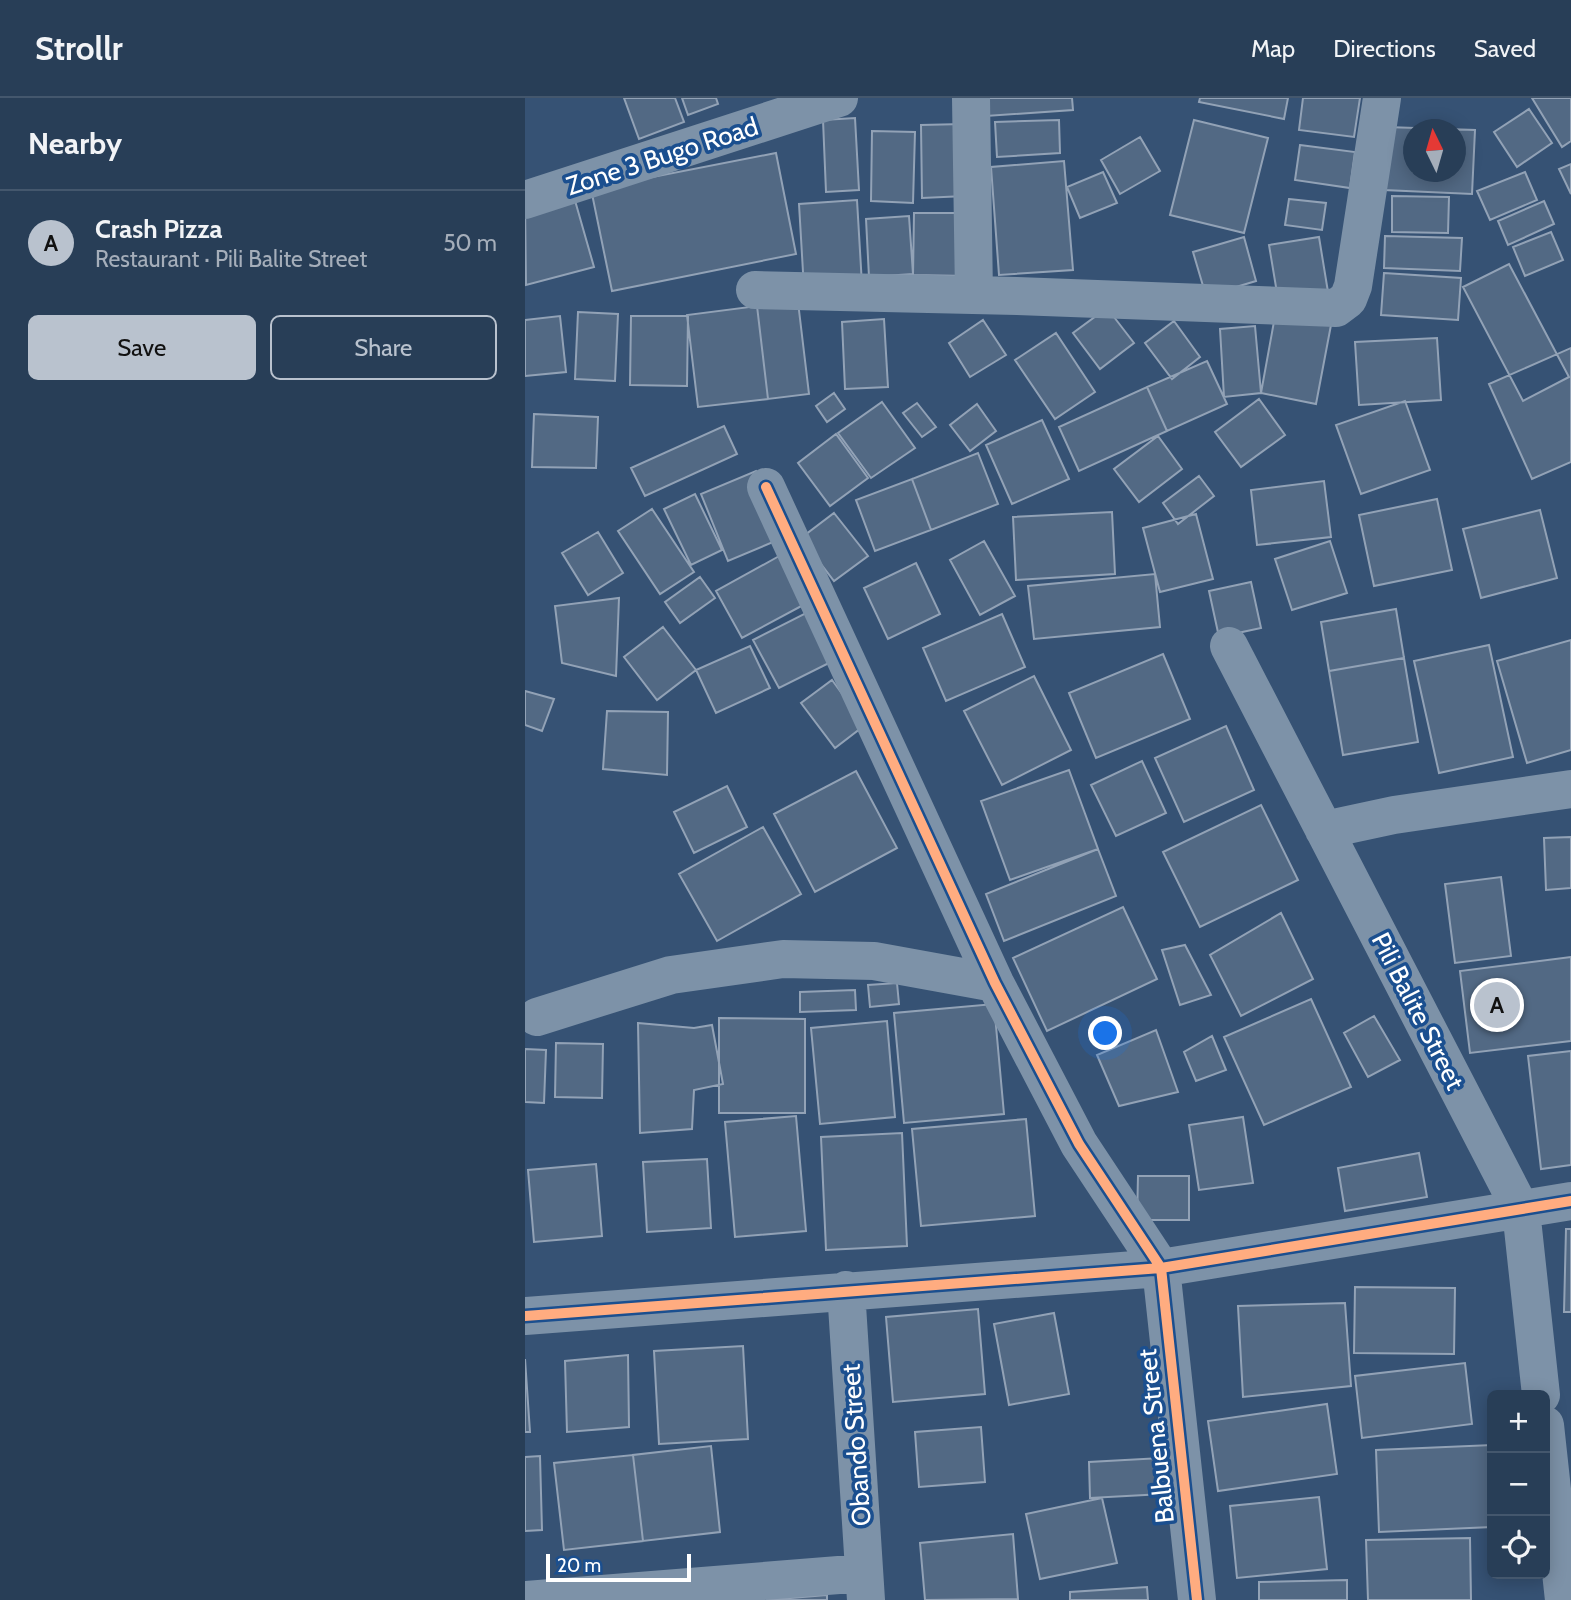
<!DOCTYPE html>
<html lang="en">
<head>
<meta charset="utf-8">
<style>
  :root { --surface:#283e57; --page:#344961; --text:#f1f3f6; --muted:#a5aeba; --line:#44576d; --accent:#b9c2ce }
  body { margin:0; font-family:Cabin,sans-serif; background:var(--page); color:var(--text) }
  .controls { position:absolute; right:21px; bottom:21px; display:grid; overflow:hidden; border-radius:10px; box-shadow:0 4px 18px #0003 }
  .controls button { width:63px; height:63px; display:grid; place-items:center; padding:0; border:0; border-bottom:2px solid var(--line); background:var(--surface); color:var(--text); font:35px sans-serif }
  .compass { position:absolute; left:878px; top:21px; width:63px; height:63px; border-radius:50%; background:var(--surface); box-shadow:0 4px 18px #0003; rotate:355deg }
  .scale { position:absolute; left:21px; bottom:18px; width:145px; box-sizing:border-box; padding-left:7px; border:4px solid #fff; border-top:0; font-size:19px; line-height:24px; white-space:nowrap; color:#fff; -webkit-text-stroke:5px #1b4f8f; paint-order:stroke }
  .you { position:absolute; left:581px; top:936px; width:24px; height:24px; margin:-18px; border:5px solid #fff; border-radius:50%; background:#1a73e8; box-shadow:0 0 0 10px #1a73e833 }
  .badge { display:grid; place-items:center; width:46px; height:46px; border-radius:50%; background:var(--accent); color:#111; font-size:23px; font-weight:700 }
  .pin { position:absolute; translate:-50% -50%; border:4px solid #fff; box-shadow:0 2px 7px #0006 }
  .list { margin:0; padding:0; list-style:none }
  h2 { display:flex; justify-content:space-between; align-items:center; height:91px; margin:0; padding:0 28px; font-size:30px }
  h2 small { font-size:23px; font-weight:400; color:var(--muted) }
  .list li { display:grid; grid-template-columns:46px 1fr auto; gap:21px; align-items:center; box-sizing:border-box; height:105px; padding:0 28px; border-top:2px solid var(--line) }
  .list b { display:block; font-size:26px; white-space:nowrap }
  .list p { margin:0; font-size:23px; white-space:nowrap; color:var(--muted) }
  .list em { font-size:23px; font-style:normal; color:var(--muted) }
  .actions { display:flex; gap:14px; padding:21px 28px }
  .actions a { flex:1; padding:16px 0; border:2px solid var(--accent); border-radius:10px; text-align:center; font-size:24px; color:var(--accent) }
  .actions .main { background:var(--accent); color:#111 }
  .icon { flex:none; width:38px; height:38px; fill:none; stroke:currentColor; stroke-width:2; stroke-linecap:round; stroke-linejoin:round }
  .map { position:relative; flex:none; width:1046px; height:1502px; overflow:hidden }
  header { display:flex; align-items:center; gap:42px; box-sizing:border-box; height:98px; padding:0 35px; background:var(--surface); border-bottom:2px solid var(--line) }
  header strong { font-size:33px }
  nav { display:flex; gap:38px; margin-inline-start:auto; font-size:24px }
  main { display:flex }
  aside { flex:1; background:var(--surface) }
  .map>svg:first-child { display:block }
  .building { fill:#526984; stroke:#92a2b6; stroke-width:2; fill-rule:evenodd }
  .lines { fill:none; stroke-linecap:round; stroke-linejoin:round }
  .minor { stroke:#7d92a8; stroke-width:38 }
  .cycleway-casing { stroke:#1b4f8f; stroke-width:15 }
  .cycleway { stroke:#ffac80; stroke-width:10 }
  .labels { text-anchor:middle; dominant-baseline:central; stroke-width:7; stroke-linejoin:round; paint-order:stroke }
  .street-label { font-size:26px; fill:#fff; stroke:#1b4f8f }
</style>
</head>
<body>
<header>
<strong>Strollr</strong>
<nav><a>Map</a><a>Directions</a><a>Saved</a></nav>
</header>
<main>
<aside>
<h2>Nearby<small></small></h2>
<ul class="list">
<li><span class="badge">A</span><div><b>Crash Pizza</b><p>Restaurant · Pili Balite Street</p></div><em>50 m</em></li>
</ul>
<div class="actions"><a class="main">Save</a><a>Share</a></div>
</aside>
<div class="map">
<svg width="1046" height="1502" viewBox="0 0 1046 1502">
  <rect width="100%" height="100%" fill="#365274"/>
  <!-- building -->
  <path class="building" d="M99 0H150L159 24 114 41Z
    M157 0H191L193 6 163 17Z
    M460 0H547L548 12 461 18Z
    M675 0H763L759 21 674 4Z
    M778 0H835L829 39 774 32Z
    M1007 0H1046V43L1037 49Z
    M1004 11 1027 45 992 69 969 34Z
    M330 20 334 92 301 94 298 22Z
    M534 22 535 55 472 59 470 24Z
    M669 22 743 40 719 135 645 117Z
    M438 26 440 98 397 100 396 27Z
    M861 29 950 32 947 96 859 92ZM888 32H930V74H888Z
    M347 33 390 34 388 105 346 103Z
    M615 39 635 73 595 96 576 62Z
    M775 47 830 54 825 90 770 82Z
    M251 55 271 156 87 193 66 91Z
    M539 63 548 172 474 177 466 69Z
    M1046 66V96L1034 71Z
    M578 74 592 105 555 120 542 89Z
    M1000 74 1012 102 965 122 952 93Z
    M47 92 69 169 1 187 0 105Z
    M867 98 924 99 923 135 867 134Z
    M764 101 801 105 797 132 760 127Z
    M332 102 337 187 279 191 274 106Z
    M1019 103 1029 126 983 147 973 123Z
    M389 115H445L444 178 388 177Z
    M384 118 388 176 344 179 341 121Z
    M1026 134 1038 162 1000 178 988 149Z
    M860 138 937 140 935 173 859 170Z
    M719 139 731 183 681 198 668 154Z
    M794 139 803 194 753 201 744 147Z
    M984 166 1044 279 998 303 938 189Z
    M859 175 936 180 933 222 856 217Z
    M273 204 284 296 243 301 232 208Z
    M232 208 243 301 173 309 162 217Z
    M582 210 609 245 575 271 548 235Z
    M53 214 93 216 90 283 50 281Z
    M35 218 41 274 0 278V222Z
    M106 218H163L162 288 105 287Z
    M750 218 806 227 791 306 736 295Z
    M359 221 363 289 320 291 317 224Z
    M458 222 481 257 445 279 424 245Z
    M649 223 675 259 647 281 620 245Z
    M730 228 736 295 699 299 695 231Z
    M531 235 570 294 530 321 490 262Z
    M912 240 916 302 834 307 830 244Z
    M1046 250V364L1007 381 964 286Z
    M682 263 702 306 642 333 622 289Z
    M622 289 642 333 554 373 534 329Z
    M309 295 320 311 302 324 291 308Z
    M734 301 760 337 716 369 690 334Z
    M880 303 905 372 836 396 811 327Z
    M357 304 390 350 346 380 313 335Z
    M392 305 411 329 397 339 378 315Z
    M452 306 471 333 445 353 425 327Z
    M9 316 73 319 71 370 7 369Z
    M517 322 544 381 487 406 461 347Z
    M199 328 212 356 120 398 106 370Z
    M311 336 343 380 305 408 273 365Z
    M633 338 657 371 614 404 589 371Z
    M453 355 473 406 406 432 387 381Z
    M231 373 260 439 203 463 176 396Z
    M674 378 689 398 653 426 638 405Z
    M387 381 406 432 350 453 331 402Z
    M799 383 806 439 732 447 726 392Z
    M170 396 197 452 166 467 139 411Z
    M912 401 927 472 849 488 834 417Z
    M127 411 169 474 135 496 93 433Z
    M1015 412 1032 480 956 500 938 431Z
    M587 414 590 476 491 482 488 419Z
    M309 415 343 458 309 483 276 440Z
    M671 416 688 481 635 494 618 430Z
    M73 434 98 475 63 497 37 455Z
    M459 443 490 498 455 517 425 462Z
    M805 443 822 495 767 512 750 461Z
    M256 457 282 505 217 540 191 493Z
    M391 465 415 516 363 541 339 490Z
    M630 476 635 529 509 541 503 488Z
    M175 479 190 500 155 525 140 504Z
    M726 484 736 530 694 539 684 493Z
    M94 500 91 578 37 565 30 508Z
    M871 511 879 560 804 573 796 524Z
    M287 512 312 561 254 590 228 542Z
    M477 516 500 569 421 603 398 550Z
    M138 529 171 572 132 602 99 559Z
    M1046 542V652L1002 665 972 563Z
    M964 547 988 659 914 675 889 563Z
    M225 548 245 590 191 615 171 572Z
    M638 556 665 621 571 660 544 595Z
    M879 560 893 644 818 657 804 573Z
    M509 578 546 652 477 687 439 613Z
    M307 582 340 627 310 650 276 605Z
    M0 593 29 601 17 633 0 627Z
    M82 613 143 614 142 677 78 671Z
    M701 628 729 692 659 724 630 660Z
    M617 663 641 715 591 738 566 687Z
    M544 672 573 751 485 782 456 703Z
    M331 673 372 750 290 794 249 716Z
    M202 688 222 729 169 755 149 714Z
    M736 707 773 782 675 829 638 754Z
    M238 729 276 796 192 843 154 776Z
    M1046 739V790L1021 792 1019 740Z
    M573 751 591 798 479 843 461 796Z
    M976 779 986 858 930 865 920 786Z
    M598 809 632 881 522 933 488 860Z
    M756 815 788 881 716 918 685 857Z
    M660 847 686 897 655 907 637 852Z
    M1046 859V943L945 955 935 873Z
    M372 885 374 906 345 909 343 887Z
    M330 892 331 912 275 914V894Z
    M786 901 826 989 739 1027 699 939Z
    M469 906 479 1016 379 1025 369 915Z
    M849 918 875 962 843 979 819 935Z
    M194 920 280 921V1015H194Z
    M362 923 370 1019 295 1026 286 930Z
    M113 925 169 930 187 927 198 986 169 992 167 1031 115 1035Z
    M631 932 653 994 594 1008 572 957Z
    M687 938 701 972 671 983 659 954Z
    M31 945 78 946 77 1000 30 999Z
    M0 951 21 952 19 1005 0 1004Z
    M1046 953V1067L1016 1071 1003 958Z
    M271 1018 281 1133 210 1139 200 1024Z
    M718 1019 728 1085 674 1092 664 1027Z
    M501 1021 510 1118 396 1128 387 1031Z
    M377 1035 382 1148 301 1152 296 1039Z
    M894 1055 902 1099 820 1113 813 1070Z
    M182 1061 186 1130 122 1134 118 1064Z
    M71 1066 77 1138 9 1144 3 1072Z
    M613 1078H664V1122H612Z
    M1041 1131H1046V1214H1039Z
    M830 1189 930 1190 929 1256 829 1255Z
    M820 1205 826 1288 718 1299 713 1208Z
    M453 1211 460 1296 368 1304 361 1219Z
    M529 1215 544 1296 484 1307 469 1226Z
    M218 1248 223 1341 134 1346 129 1253Z
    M103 1257 104 1329 42 1334 40 1263Z
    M0 1261 5 1334H0Z
    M940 1265 947 1326 837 1340 830 1278Z
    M802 1306 812 1376 693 1393 683 1323Z
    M456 1329 460 1384 394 1389 390 1334Z
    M967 1347V1429L854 1434 851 1352Z
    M186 1348 195 1434 118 1443 108 1357Z
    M108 1357 118 1443 39 1452 29 1365Z
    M15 1358 17 1432 0 1433V1359Z
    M636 1360 638 1396 565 1400 564 1364Z
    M794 1399 802 1471 712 1480 705 1408Z
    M577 1400 592 1465 515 1481 501 1416Z
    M488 1436 493 1501 400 1502 395 1445Z
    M945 1440 946 1502H843L841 1442Z
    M822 1482V1502H734V1484Z
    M622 1489 623 1502H545V1494Z
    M302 1497V1502H241Z"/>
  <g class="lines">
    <!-- minor -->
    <path class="minor" d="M446 0 449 197
      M0 102 314 0
      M230 192 492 198 811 210 823 201 828 188 857 0
      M241 389 470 885 554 1046 636 1170 672 1502
      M704 548 996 1112 1016 1297
      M799 732 869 717 1046 691
      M12 919 146 877 258 861 349 863 470 885
      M321 1192 341 1502
      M0 1218 636 1170 1046 1103
      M1020 1327 1039 1502
      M1 1502 339 1475"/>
    <!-- cycleway casing -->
    <g class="cycleway-casing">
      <path id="cycleway" d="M241 389 470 885 554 1046 636 1170 672 1502
        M0 1218 636 1170 1046 1103"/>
    </g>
    <!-- cycleway -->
    <use href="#cycleway" class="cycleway"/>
  </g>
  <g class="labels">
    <!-- street labels -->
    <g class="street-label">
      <text transform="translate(137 58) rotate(-18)">Zone 3 Bugo Road</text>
      <text transform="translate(893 913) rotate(63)">Pili Balite Street</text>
      <text transform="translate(631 1338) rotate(-96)">Balbuena Street</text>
      <text transform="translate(331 1347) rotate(-94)">Obando Street</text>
    </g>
  </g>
</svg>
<div class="controls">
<button>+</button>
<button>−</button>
<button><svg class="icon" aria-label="locate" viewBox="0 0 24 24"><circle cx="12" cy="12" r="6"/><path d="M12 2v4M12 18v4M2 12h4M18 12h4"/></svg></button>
</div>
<svg class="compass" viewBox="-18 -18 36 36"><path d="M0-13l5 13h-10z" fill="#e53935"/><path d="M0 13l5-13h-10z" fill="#a5aeba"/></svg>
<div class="scale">20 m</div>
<div class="you"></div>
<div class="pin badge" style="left:972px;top:907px">A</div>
</div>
</main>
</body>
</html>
